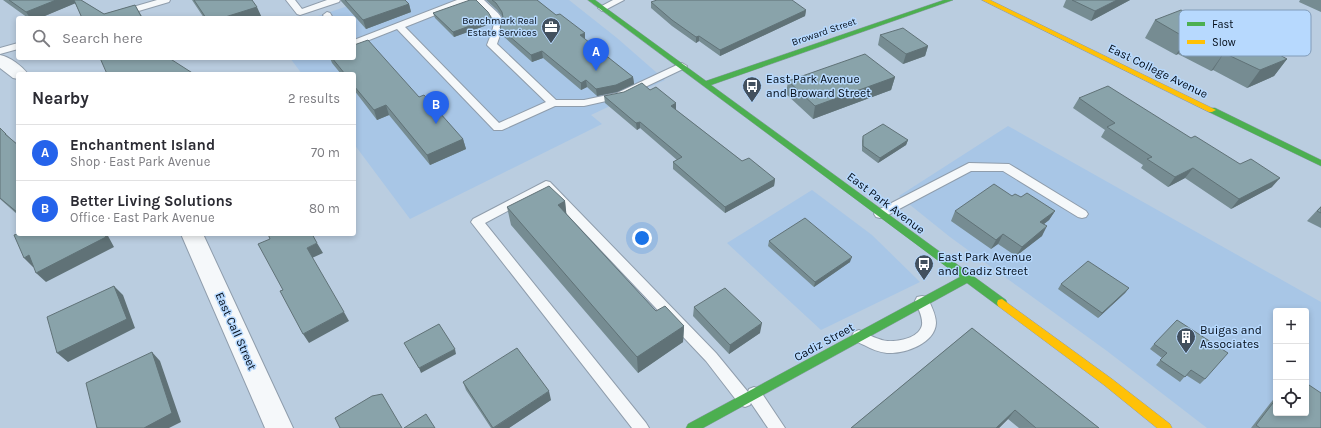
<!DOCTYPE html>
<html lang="en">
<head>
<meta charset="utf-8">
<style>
  :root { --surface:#fff; --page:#f7f7f7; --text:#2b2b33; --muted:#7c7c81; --line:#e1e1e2; --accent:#2563eb }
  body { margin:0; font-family:Karla,sans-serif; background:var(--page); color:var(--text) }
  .controls { position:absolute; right:12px; bottom:12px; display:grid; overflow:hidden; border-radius:4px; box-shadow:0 2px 6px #0003 }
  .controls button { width:36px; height:36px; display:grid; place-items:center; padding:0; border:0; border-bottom:1px solid var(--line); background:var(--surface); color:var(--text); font:20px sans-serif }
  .you { position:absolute; left:642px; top:238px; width:14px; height:14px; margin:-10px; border:3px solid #fff; border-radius:50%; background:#1a73e8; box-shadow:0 0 0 6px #1a73e833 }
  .badge { display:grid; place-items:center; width:26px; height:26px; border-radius:50%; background:var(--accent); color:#fff; font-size:13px; font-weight:700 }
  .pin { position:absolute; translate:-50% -33px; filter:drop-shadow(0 1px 2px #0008) }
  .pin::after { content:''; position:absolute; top:21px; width:14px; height:12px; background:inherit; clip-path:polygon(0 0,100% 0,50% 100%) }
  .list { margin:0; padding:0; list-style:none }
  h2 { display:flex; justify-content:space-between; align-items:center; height:52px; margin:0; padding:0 16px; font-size:17px }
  h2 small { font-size:13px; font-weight:400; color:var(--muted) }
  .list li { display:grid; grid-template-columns:26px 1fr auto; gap:12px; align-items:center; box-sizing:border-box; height:56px; padding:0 16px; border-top:1px solid var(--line) }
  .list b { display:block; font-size:15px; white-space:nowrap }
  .list p { margin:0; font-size:13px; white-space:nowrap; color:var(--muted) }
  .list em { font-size:13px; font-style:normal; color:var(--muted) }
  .icon { flex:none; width:22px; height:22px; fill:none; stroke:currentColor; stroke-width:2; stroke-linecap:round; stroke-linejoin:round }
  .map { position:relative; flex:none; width:1321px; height:428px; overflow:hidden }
  .search { position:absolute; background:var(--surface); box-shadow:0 2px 6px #0003; left:16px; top:16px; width:340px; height:44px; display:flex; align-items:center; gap:10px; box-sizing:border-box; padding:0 14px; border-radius:4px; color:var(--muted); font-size:15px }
  .panel { position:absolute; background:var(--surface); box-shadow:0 2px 6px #0003; left:16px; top:72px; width:340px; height:164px; border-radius:4px }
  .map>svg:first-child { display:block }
  .built { fill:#a8c6e6; fill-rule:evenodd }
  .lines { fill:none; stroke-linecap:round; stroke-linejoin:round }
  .lane-casing { stroke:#8f9dac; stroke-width:2 }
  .street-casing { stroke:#8f9dac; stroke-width:2 }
  .fast-casing { stroke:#8f9dac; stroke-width:1 }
  .slow-casing { stroke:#8f9dac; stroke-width:1 }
  .lane { fill:#f5f8fa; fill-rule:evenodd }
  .street { fill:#f5f8fa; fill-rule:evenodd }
  .fast { fill:#4caf50; fill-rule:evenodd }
  .slow { fill:#ffc107; fill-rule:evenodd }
  .wall { fill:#768c92 }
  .shaded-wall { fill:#607277 }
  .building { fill:#89a3aa; stroke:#607277 }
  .labels { text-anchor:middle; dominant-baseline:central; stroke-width:3; stroke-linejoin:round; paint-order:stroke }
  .far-poi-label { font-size:10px; fill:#020c18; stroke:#b7d9fe; text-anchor:end }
  .far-street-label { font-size:10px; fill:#020c18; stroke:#b7d9fe }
  .street-label { font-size:12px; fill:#020c18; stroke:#b7d9fe }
  .poi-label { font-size:12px; fill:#020c18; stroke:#b7d9fe; text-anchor:start }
  .key { fill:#b7d9fe; stroke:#819cb9; stroke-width:1 }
  .key-label { font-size:11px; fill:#020c18 }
</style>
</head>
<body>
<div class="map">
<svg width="1321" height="428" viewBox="0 0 1321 428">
  <rect width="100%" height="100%" fill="#bacde0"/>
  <!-- built -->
  <path class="built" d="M366 0H569L617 38 665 80 591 115 602 124 410 219 354 144V74H302L290 58H354V18H312Z
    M1008 126 1321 302V428H1207L1107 351 950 237 899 196ZM1276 311H1306V413H1276Z
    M812 190 872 235 920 282 821 330 727 243Z"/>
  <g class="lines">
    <!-- lane casing -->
    <g class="lane-casing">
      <path id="lane" d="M157 0H170L169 2 115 18H101L102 16Z
        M286 0H295L302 9 327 0H340L339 2 300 15 297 14Z
        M457 0H469L468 2 405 27 499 123 546 102 489 47 487 45C500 12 493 23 475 0H484C504 19 507 17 497 44L556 100H584L617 93 679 64 682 63 687 66 685 68 624 97 584 106H555L502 130H494L397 29 354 46V40Z
        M613 0H624L605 10 602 11 598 8Z
        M327 12 330 13 333 18H325L323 15Z
        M18 43V49L0 54V48Z
        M969 163 1009 164 1086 211 1088 214 1086 217 1082 218 1078 217 1003 171H971L884 217 880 218 876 217 874 214 876 211Z
        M546 181 550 182 716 353 748 392 749 389 754 387 759 389 785 428H768L751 403 750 405 745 407 740 405 706 361 545 191 485 223 646 423 649 428H632L471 222 473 219Z
        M922 296 927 297C931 305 936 315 936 323 935 344 904 354 887 353 879 352 871 349 864 345 859 343 855 341 852 336L854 332 859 330C866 333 872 337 879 339 890 344 919 340 922 325 923 317 918 308 915 301L917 297Z"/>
    </g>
    <!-- street casing -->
    <g class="street-casing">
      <path id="street" d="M0 55C10 57 22 66 28 74H18V79L13 78 0 68Z
        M181 234H203L293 428H265Z"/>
    </g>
    <!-- fast casing -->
    <g class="fast-casing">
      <path id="fast" d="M588 0H595L706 81 944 0H953L711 85 1006 300 1007 303 1006 306 1002 307 998 306 967 283 703 428H686L688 424 960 277Z
        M1209 108H1215L1321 160V166L1209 112 1208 110Z"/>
    </g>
    <!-- slow casing -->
    <g class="slow-casing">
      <path id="slow" d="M982 0H990L1216 110 1212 112H1209Z
        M1002 299 1112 379 1170 424 1172 428H1157L1104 385 998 306 997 303 998 300Z"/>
    </g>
    <!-- lane -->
    <use href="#lane" class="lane"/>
    <!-- street -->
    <use href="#street" class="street"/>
    <!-- fast -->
    <use href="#fast" class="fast"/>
    <!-- slow -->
    <use href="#slow" class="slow"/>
  </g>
  <!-- wall -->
  <path class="wall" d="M3 0H81L104 14 135 5 143 18H82L75 3 40 18H28Z
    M192 0H252L262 18H204Z
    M341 0H405L409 4 411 12 366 29 341 1Z
    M476 0 492 22V26L490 24 454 37 435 18 433 13Z
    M486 0H537L585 40 633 77 634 84 617 92 597 96 587 87 581 90 543 58 532 62 502 35 500 28 503 18 497 10Z
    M1066 0H1130L1091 21 1063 7Z
    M1300 0H1321V12L1299 2Z
    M651 2 806 10 805 16 720 56 699 41 696 43 672 26 651 8Z
    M1198 19 1251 41 1287 59 1274 76 1247 88 1213 70 1211 71 1178 54 1176 55 1145 38 1155 20Z
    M880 35 928 46 925 56 903 64 878 45Z
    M330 58H354L419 97 463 139 466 149 430 165 389 115 377 120 354 90V74H341L332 63Z
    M895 77 891 90 813 119 786 94 788 81Z
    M650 90 676 103V110L742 161 775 179 774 186 725 213 673 169V162L677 160 640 128 637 130 605 103 604 96Z
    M1079 98 1272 187 1231 209 1185 178 1168 187 1141 168 1143 165 1101 137 1105 130 1073 108Z
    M0 128 11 139 18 145V215L0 199Z
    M863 136 908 140 906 145 878 163 862 151V141Z
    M1012 196 1021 197 1055 211 1049 220 1044 224 1042 236 1016 256 998 244 991 249 951 221 955 211Z
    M565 201 566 215 656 311 684 326 683 342 638 373 511 225 507 207Z
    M1321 206V228L1307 221Z
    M769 241 850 262 814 287 768 246Z
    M1061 284 1129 288 1125 293 1098 318 1058 289Z
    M694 307 760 333 729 354 693 316Z
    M972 328 1099 428H1019L1008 419 999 428H851Z
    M1154 344 1205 379 1200 384 1186 375 1180 382 1156 365 1162 358 1150 349Z
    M463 382 551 400 509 428H491L466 390Z
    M1276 396V413L1321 428H1251Z"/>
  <!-- shaded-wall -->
  <path class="shaded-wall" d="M56 0H74L76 3 40 18H30L26 12Z
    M1117 0H1130L1091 21 1095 11Z
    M409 4 411 12 366 29 363 20Z
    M257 7 262 18H222Z
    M806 10 805 16 720 56V50Z
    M489 19 490 24 454 37 453 32Z
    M585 33V40L580 35Z
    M699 36V41L696 43V37Z
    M1189 37 1178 54 1176 55 1186 38Z
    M928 46 925 56 903 64 906 54Z
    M542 51 543 58 532 62 531 55Z
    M1224 53 1213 70 1211 71 1223 54Z
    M1287 59 1274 76 1247 88 1260 70Z
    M633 77 634 84 617 92 597 96 596 89Z
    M895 77 891 90 813 119 815 106Z
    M586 80 587 87 581 90V83Z
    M676 103V110L671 106Z
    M386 105 389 115 377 120 374 110Z
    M640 122V128L637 130 636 123Z
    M463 139 466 149 430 165 427 155Z
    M908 140 906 145 878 163 880 158Z
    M1193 168 1185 178 1168 187 1175 177Z
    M1280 178 1272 187 1231 209 1239 199Z
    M775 179 774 186 725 213V207Z
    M565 201 567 219 558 205Z
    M1055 211 1049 220 1035 231 1040 222Z
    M1047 226 1042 236 1016 256 1022 247Z
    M104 234H107L114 247 46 282 36 273Z
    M1003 234 998 244 991 249 996 240Z
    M317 243 323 253 312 258 307 248Z
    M29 255 39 265 33 267 24 258Z
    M852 257 850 262 814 287 815 282Z
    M114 286 123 295 135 328 68 362 57 353Z
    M1129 288 1125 293 1098 318 1102 313Z
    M344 312 349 321 309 343 303 334Z
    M762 323 760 333 729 354 730 345Z
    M684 326 683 342 638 373 637 357Z
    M455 349 456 354 421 373 419 368Z
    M152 352 160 361 181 422 169 428H144Z
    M549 391 551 400 509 428H494Z
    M1015 410 1008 419 999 428H996Z"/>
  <!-- building -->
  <path class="building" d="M9 0H56L26 12Z
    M74 0H81L104 14 135 5 142 18H82Z
    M194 0H252L257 7 222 18H206Z
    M345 0H405L409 4 363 20Z
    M470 0H476L488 12 491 17V21L489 19 453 32 433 13Z
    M492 0H537L556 15 560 14 585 33 580 35 633 77 616 85 596 89 586 80 581 83 542 51 531 55 500 28 503 17 502 12 496 3Z
    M657 0H792L806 10 720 50 699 36 696 37 672 20 651 2Z
    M1072 0H1117L1095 11Z
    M1181 10 1198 19 1200 18 1215 26 1217 25 1233 34 1235 33 1251 41 1253 40 1287 59 1260 70 1224 53 1223 54 1189 37 1186 38 1155 20Z
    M903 28 928 46 906 54 880 35Z
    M368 40 419 97 424 95 463 139 427 155 386 105 374 110 354 86V74H345L332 58H354V45Z
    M865 54 895 77 815 106 788 81Z
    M100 58H169L194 74H107Z
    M642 83 650 90 656 87 676 103 671 106 742 161 749 158 775 179 725 207 673 162 682 157 640 122 636 123 604 96 624 92Z
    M1108 86 1191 138 1195 136 1240 164 1251 159 1280 178 1239 199 1193 168 1175 177 1147 159 1152 157 1107 127 1115 123 1079 98Z
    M883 124 908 140 880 158 863 146V136Z
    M0 128 6 134H5L18 145V213L0 198Z
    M994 184 1012 196 1015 194 1021 197 1027 193 1055 211 1040 222 1047 226 1022 247 1003 234 996 240 955 211Z
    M549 186 565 201 558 205 656 311 665 306 684 326 637 357 507 207Z
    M1321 207V213L1317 211Z
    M805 218 852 257 815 282 769 241Z
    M18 234H104L106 237 36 273 29 255 24 258 14 235Z
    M268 234H312L317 243 307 248 344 312 303 334 280 291 283 290 258 244 270 239Z
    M1088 261 1129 288 1102 313 1061 284Z
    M114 286 127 319 57 353 47 317Z
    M725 288 762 323 730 345 694 307Z
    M1177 320 1228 353 1205 379 1191 370 1185 377 1160 360 1167 353 1154 344Z
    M439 324 455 349 419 368 404 343Z
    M972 328 1099 428H1036L1015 410 996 428H851Z
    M517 348 549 391 493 428 463 382Z
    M152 352 172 413 144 428H97L86 383Z
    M1306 383 1321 393V428H1260L1256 425 1276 399V413H1306Z
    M382 394 402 428H340L335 418 372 396Z
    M426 414 435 428H404Z"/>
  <!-- icons -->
  <defs>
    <g id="office-pin" transform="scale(1)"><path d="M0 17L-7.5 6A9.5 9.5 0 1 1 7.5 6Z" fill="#42505e" stroke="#b7d9fe"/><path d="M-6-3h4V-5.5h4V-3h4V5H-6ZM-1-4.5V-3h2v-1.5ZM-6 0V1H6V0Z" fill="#fff"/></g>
    <g id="bus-pin" transform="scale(1)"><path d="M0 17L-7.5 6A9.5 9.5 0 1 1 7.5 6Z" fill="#42505e" stroke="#b7d9fe"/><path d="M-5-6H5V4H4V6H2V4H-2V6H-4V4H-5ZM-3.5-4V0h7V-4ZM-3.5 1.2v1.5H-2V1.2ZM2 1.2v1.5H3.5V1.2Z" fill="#fff"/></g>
    <g id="building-pin" transform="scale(1)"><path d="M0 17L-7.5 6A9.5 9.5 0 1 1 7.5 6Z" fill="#42505e" stroke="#b7d9fe"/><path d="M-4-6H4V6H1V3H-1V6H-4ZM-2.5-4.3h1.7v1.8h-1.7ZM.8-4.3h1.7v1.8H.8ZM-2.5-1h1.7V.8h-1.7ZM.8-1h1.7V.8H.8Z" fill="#fff"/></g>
  </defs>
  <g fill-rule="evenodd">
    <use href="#office-pin" x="551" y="27"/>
    <use href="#bus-pin" x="752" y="86"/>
    <use href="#bus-pin" x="924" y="264"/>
    <use href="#building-pin" x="1186" y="337"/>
  </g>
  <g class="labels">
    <!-- far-poi labels -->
    <g class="far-poi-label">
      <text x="537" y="21">Benchmark Real<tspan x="537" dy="12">Estate Services</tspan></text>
    </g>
    <!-- far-street labels -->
    <g class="far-street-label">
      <text transform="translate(824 32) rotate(-19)">Broward Street</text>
    </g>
    <!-- street labels -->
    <g class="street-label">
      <text transform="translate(1158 71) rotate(26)">East College Avenue</text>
      <text transform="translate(886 203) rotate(37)">East Park Avenue</text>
      <text transform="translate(236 331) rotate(66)">East Call Street</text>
      <text transform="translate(824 342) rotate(-29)">Cadiz Street</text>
    </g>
    <!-- poi labels -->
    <g class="poi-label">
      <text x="766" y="79">East Park Avenue<tspan x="766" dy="14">and Broward Street</tspan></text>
      <text x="938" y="257">East Park Avenue<tspan x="938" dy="14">and Cadiz Street</tspan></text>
      <text x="1200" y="330">Buigas and<tspan x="1200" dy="14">Associates</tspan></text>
    </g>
  </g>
  <!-- legend -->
  <rect x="1179" y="10" width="132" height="46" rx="6" class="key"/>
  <rect x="1187" y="22" width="18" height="4" fill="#4caf50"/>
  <rect x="1187" y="40" width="18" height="4" fill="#ffc107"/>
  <g class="key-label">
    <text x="1212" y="28">Fast</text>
    <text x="1212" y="46">Slow</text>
  </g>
</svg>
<div class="controls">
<button>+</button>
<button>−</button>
<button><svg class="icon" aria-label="locate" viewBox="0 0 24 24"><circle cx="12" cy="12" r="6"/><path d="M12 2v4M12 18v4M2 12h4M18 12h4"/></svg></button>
</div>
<div class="you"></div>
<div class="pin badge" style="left:596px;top:71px">A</div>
<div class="pin badge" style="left:436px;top:124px">B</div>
<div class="search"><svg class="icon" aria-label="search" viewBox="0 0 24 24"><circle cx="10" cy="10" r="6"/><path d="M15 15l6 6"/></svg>Search here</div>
<section class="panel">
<h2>Nearby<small>2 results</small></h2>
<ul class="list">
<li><span class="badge">A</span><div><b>Enchantment Island</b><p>Shop · East Park Avenue</p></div><em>70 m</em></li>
<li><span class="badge">B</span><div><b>Better Living Solutions</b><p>Office · East Park Avenue</p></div><em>80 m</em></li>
</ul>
</section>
</div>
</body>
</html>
